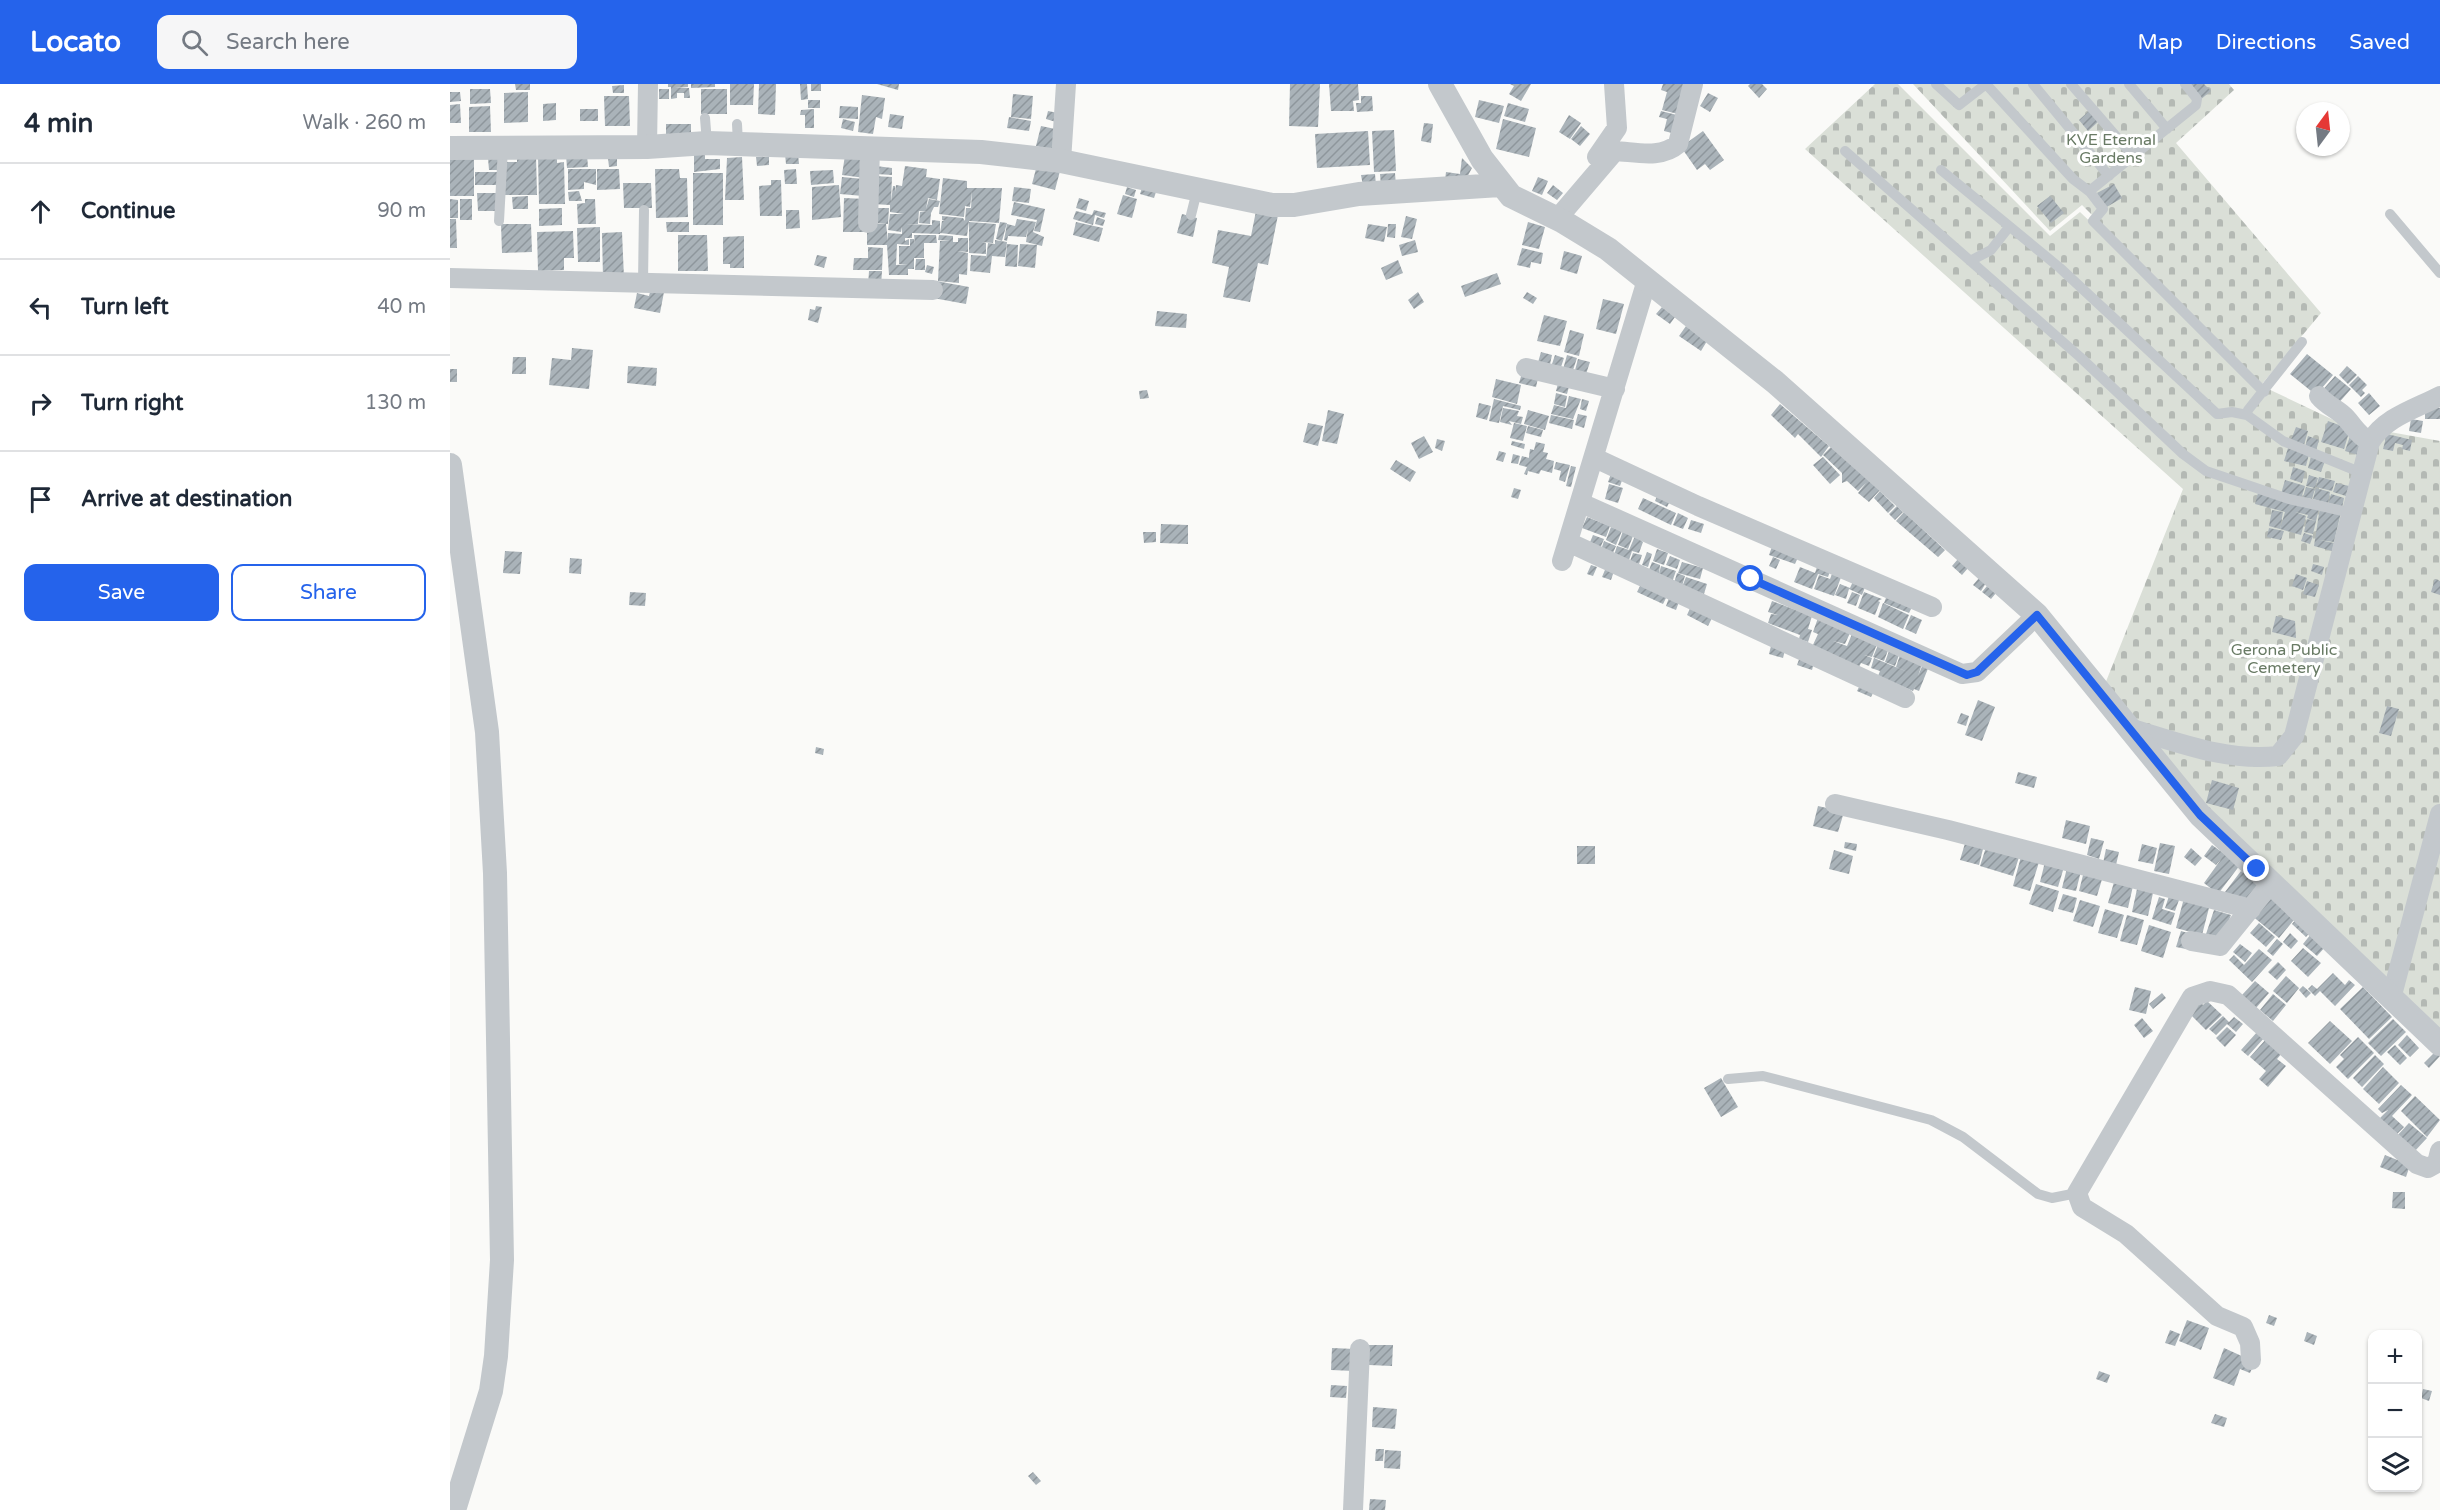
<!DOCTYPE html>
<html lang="en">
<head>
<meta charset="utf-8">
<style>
  :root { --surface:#fff; --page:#f6f6f7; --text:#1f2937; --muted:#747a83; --line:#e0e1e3; --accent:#2563eb }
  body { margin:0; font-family:"Varela Round",sans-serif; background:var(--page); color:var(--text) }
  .controls { position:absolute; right:18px; bottom:18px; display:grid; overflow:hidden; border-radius:12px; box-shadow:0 2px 4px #0004 }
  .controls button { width:54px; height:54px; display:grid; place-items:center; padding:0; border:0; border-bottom:2px solid var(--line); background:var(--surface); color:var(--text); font:30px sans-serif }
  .compass { position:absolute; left:1846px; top:18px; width:54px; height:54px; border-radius:50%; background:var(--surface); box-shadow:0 2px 4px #0004; rotate:15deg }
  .stop { position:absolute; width:18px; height:18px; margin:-14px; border:4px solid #2563eb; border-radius:50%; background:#fff }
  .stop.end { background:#2563eb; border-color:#fff; box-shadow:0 2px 6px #0008 }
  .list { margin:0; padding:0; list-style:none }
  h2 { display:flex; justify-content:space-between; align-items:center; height:78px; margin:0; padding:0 24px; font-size:26px }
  h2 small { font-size:20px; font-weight:400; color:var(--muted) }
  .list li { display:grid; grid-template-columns:39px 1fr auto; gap:18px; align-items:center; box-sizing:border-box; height:96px; padding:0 24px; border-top:2px solid var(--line) }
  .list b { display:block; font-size:22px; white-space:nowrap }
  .list em { font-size:20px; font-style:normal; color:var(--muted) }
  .actions { display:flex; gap:12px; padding:18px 24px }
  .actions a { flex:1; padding:14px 0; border:2px solid var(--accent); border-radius:12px; text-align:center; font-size:21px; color:var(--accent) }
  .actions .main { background:var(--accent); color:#fff }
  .icon { flex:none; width:33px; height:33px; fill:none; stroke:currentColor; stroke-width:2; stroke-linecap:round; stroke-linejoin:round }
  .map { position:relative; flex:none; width:1990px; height:1426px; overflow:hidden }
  header { display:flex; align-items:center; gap:36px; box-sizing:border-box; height:84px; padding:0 30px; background:var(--accent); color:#fff }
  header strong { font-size:28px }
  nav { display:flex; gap:33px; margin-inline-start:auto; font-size:21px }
  .search { width:420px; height:54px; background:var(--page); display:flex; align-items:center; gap:15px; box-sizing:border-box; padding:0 21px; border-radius:12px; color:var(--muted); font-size:22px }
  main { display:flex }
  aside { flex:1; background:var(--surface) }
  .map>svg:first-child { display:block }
  .cemetery { fill:url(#cemetery-stones) }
  .building { fill:url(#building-hatch) }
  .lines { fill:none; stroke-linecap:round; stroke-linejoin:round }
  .service { stroke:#c3c8cc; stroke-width:10 }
  .minor { stroke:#c3c8cc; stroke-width:20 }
  .tertiary { stroke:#c3c8cc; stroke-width:24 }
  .route { stroke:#2563eb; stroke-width:8 }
  .labels { text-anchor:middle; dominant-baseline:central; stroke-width:6; stroke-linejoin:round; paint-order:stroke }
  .park-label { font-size:16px; fill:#687a64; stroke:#fff }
</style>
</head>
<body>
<header>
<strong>Locato</strong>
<div class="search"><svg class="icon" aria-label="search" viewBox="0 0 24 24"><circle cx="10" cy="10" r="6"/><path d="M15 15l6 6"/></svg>Search here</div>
<nav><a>Map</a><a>Directions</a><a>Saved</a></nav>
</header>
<main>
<aside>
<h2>4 min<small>Walk · 260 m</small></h2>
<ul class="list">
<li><svg class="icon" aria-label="ahead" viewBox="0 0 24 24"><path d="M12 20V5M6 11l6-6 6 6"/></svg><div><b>Continue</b></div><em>90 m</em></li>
<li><svg class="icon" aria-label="left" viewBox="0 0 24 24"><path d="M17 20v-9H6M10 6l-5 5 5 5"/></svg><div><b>Turn left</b></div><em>40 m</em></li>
<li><svg class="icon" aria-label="right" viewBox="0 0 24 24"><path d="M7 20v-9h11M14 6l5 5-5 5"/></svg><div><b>Turn right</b></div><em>130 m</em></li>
<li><svg class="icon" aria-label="arrive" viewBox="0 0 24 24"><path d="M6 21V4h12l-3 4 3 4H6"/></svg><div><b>Arrive at destination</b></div></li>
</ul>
<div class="actions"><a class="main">Save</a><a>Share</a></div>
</aside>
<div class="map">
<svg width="1990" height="1426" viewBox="0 0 1990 1426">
  <defs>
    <pattern id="cemetery-stones" width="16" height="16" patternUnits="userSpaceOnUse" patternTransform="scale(1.5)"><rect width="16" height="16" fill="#dadfd7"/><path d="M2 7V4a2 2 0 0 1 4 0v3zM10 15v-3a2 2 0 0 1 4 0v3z" fill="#b4b9b4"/></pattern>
    <pattern id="building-hatch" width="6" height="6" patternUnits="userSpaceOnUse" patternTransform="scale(1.5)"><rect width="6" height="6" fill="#aab3b9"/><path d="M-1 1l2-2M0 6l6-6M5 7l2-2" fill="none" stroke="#8e969c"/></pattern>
  </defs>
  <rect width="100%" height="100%" fill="#fafaf8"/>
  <!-- cemetery -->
  <path class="cemetery" d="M1425 0H1448L1600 152 1630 128 1814 303 1890 339 1990 357V954L1801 768 1651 610 1733 405 1355 65Z
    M1463 0H1779L1784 6 1726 59 1871 229 1812 300 1632 121 1600 147Z"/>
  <!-- building -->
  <path class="building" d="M65 0H80V6H66Z
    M218 0H238V3L225 4H239L240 14H234V9H227V14L221 15V3H218Z
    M241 0H265V3L241 4Z
    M280 0H304L303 21H280Z
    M309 0H326L325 31 308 30Z
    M350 0H357L358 15 351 16Z
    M361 0H371V7H361Z
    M427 0H449L448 6Z
    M840 0H870L868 43 839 42Z
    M879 0H908L909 16 903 17 904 27H881Z
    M1060 0H1081L1071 17 1059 10 1064 2Z
    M1213 0H1236L1228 30 1212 26 1217 8 1211 6Z
    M1300 0H1312L1317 5 1309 14 1298 2Z
    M1736 0H1754L1761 7 1750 16Z
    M174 1V9H163L162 2Z
    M20 5H40L41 19 20 20Z
    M209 5H219V15H209Z
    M251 5H277V30H251Z
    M0 8H10L11 17 0 18Z
    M78 8V38L54 39V9Z
    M1258 9 1268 14 1260 28 1250 22Z
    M563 10 583 12 581 35 561 33Z
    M412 11 435 14 432 35 426 33 423 50 408 48Z
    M154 12H179L180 42H155Z
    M911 12H922L923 27 907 28 906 19H911Z
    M358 16H370V24H358Z
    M1029 16 1054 22 1049 39 1025 33Z
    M106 19V36L93 37V20Z
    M1058 19 1079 25 1075 38 1054 32Z
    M10 20 11 39H0V21Z
    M40 22 41 48H19V23Z
    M390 22 408 23V35L389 34Z
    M130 25H148V37H130Z
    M364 25V44H355V31H350L351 26Z
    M1640 26 1649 37 1638 47 1629 36Z
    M598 27 608 29 606 38 596 35Z
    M1211 27 1231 32 1226 50 1214 47 1217 35 1209 33Z
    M440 30 454 32 452 45 438 43Z
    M1119 31 1131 39 1120 55 1109 48Z
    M559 33 581 37 579 47 557 44Z
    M393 35 405 38 403 47 391 44Z
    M1053 35 1086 44 1079 73 1046 65Z
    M974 39 983 40 981 59 971 57Z
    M216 40H241V51L216 54Z
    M591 42 610 46 606 67 586 62Z
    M1131 42 1140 50 1130 62 1121 55Z
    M944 46 946 87 924 88 922 47Z
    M918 47 920 81 867 84 865 50Z
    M1253 47 1274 76 1260 86 1255 80 1247 86 1231 63Z
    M0 70H24V112H0Z
    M255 70V75H270V85L244 88V71Z
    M335 70H348L349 80H336Z
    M116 71H137L138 83 117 84Z
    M395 71 417 74 415 94 392 91Z
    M67 72H86L87 111H54V78H67Z
    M88 72H107V79L114 78 115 120H89Z
    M292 73 294 116H275L277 74Z
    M306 73H319V81L307 82Z
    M38 74H50V86H39Z
    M158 74H167V82L159 83Z
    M1012 74 1022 84 1014 99 995 96 996 88 1010 90Z
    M587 81 610 87 605 106 582 100Z
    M426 82 442 84V91L426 90Z
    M455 82 477 85 476 93 490 95 487 116 478 114 476 125 479 115 490 117 488 123H484L481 129 480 140 469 139 470 128H477L469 127 468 140H456L482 141V136L490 137V150L462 149V154H455V157L459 155V161L447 160 446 181 458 180H449V162H460V155H464L465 160 464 151H486L487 159H474V174H464V185H458V191H439L437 161H417V140H436L438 157V149L452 150V143L451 148 438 146 440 130H454L440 128V121L422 120 424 92 442 93 441 118 443 102H445V108L446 101 452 102Z
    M118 85H146V101L134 98V105L118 106Z
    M147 85H169L170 105 147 106Z
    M205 85H229L230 94H237L238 133 206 134Z
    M346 85 347 100H335L334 86Z
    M383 86 384 99 361 101 360 87Z
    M25 88H48L47 101H25Z
    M243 89H273V141H243Z
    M945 89 946 102H931L930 90Z
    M925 90 926 101 913 102 911 91Z
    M392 93 414 95 413 112 390 110Z
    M1088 93 1098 97 1092 111 1082 107Z
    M493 94 517 97V104H552L549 139 519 137 517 152 490 149 492 137H495L492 136V132L513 134 515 137 516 124H521L522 107 520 123 515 122 514 133 489 130Z
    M321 96H331L332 132H310L309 102 321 101Z
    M173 99H201L202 124H174Z
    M1664 100 1672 114 1655 124 1647 109Z
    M389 101 391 133 362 136V103Z
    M1103 101 1113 109 1107 116 1097 109Z
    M564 103 581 105 579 119 562 117Z
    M677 103 686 106 684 113 675 110Z
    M692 104 706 108 704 114 690 110Z
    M129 107 132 117H119L118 108Z
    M27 109H46V127H28Z
    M673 111 687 115 682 134 667 130Z
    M78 112V125H63L62 113Z
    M1600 112 1614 129 1601 139 1587 122Z
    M394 114 416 115 415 148H393Z
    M629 114 639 117 636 127 626 124Z
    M0 115 8 116V134H0Z
    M10 115H22V136H10Z
    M135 115H145L146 140H128L127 120 135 119Z
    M564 118 595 125 590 148 584 147 587 136 561 131Z
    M112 124V141L89 142V125Z
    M422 124H439L438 140 421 139Z
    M336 126H349L350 144 336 145Z
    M644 126 656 129 654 134 645 131 643 141 623 135 626 127 642 131Z
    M806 127 828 131 818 181 808 179 800 218 773 213 779 183 762 179 768 146 801 152Z
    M732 130 747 134 743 153 727 149Z
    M956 132 967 135 962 155 951 153Z
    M647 133 655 136 653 142 645 140Z
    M0 135H6L7 164H0Z
    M567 135 586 138 583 148 594 153 592 162 576 158 578 145 576 153 558 152 557 157 554 156 557 140 565 142Z
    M216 138H239V148H217Z
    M519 138 546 140 543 159 532 158 536 159V170L519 169Z
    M550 138 557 139 552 157 546 155Z
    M626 138 653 144 649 158 623 151Z
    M1078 138 1095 143 1089 165 1072 161Z
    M51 140H81L82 168 52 169Z
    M918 140 937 143 934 158 915 154Z
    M938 140H946L945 154 937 153Z
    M150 143V178H128L127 144Z
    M123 147 124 174H114V186L88 187 87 148Z
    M172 148 174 194H153L152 149Z
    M228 151H257L258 187H228Z
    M489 151 503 152V158H508V154H518V168L507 167 518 169 517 191 509 190V199L488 197 490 157H500L488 156Z
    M294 152V184H280V180H273V153Z
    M545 156 557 158 555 173 542 172 540 189 520 187 521 171 536 172V175L538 159 545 160Z
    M965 156 968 168 952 172 949 161Z
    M557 160 568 161 567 183 555 182Z
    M570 160 587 161 585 184 568 182Z
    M418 163 433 164 432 186H403L404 174H418Z
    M1072 164 1093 169 1091 180 1081 178 1080 184 1067 181Z
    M1114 167 1132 172 1127 190 1110 185Z
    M367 171 377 173 374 184 364 181Z
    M466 175H475V186H465Z
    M948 176 953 189 936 196 931 184Z
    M477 181 484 183 482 190 475 188Z
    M419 187H432L431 202H418Z
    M1047 189 1051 200 1015 213 1011 202Z
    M486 197 519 203 516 220 483 214Z
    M201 204 214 208 210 229 184 224 187 209 199 212Z
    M968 208 974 218 964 225 958 216Z
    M1077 208 1087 214 1083 220 1073 214Z
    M1153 215 1174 220 1166 250 1146 245Z
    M366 222 372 223 368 239 358 236 360 225 365 226Z
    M1212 223 1225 233 1220 240 1206 230Z
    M707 227 737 230 736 244 705 242Z
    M1094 231 1117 237 1110 262 1087 257Z
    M1236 242 1257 257 1251 267 1229 252Z
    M1120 246 1134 250 1129 272 1114 268Z
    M122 264 143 266 139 305 99 301 102 274 121 276Z
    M1091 268 1102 271 1099 285 1087 282Z
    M1857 270 1883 291 1866 311 1840 290Z
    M1105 271 1114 274 1109 289 1100 286Z
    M1117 271 1127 274 1121 292 1112 289Z
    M63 273H76V290H62Z
    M1128 275 1140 278 1135 293 1124 290Z
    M178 282 207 284 206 302 177 299Z
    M1897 282 1907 291 1898 300 1889 291Z
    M0 285H7V298H0Z
    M1073 286 1089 290 1086 303 1069 299Z
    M1885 292 1901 305 1886 322 1870 309Z
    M1908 292 1917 301 1912 306 1915 309 1911 313 1899 301Z
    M1046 295 1071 301 1067 320 1042 313Z
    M1109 296 1120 299 1117 310 1106 307Z
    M697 306 699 314 690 315 689 307Z
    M1106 309 1117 312 1115 323 1104 320Z
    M1919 309 1930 322 1919 331 1908 319Z
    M1119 312 1131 315 1123 335 1101 330 1104 321 1116 324Z
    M1044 315 1071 322 1070 326 1053 322 1049 339 1039 337Z
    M1132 315 1139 317 1136 327 1130 325Z
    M1029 319 1041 322 1037 336 1026 333Z
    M1330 320 1379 362 1371 373 1348 350 1345 354 1321 331Z
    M1053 324 1069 327 1067 332 1073 333 1071 340 1059 337 1062 341 1050 338Z
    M1975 324H1990V335H1975Z
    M878 326 894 330 887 360 872 357Z
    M1078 326 1099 332 1095 346 1074 340Z
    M1128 330 1137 332 1134 344 1125 341Z
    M1101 331 1124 336 1122 345 1099 339Z
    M1961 335 1973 337 1971 349 1959 347Z
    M1878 337 1900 345 1894 365 1871 358Z
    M858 339 873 342 868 362 853 358Z
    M1064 339 1077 342 1073 357 1060 354Z
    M1078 342 1093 346 1091 353 1076 349Z
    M1846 343 1858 347 1854 361 1841 356Z
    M1937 350 1962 356 1960 367 1952 365 1953 361 1945 359 1943 367 1933 365Z
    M974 352 983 368 969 375 961 359Z
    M1858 352 1869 356 1866 367 1855 363Z
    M1900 352 1912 355 1908 371 1895 367Z
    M987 355 995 357 992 367 985 364Z
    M1062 357 1075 360 1074 365 1061 361Z
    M1086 358 1095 360 1093 368 1098 369 1096 375 1104 377 1102 389 1091 386 1089 390 1078 387 1077 391 1074 390 1077 383 1069 381 1072 372 1079 374 1078 380 1080 365 1084 366Z
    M1381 363 1430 406 1419 418 1408 409 1416 399 1408 407 1397 397 1392 399V389L1373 371Z
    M1838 364 1859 370 1856 382 1834 377Z
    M1049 367 1056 369 1053 378 1046 376Z
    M1063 370 1070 372 1068 380 1061 379Z
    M1861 372 1875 377 1871 388 1858 384Z
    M1373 373 1390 391 1380 400 1363 381Z
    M946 376 966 388 960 398 940 385Z
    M1106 378 1120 381 1115 398 1109 396 1111 387 1104 385Z
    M1121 382 1126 383 1121 403 1116 402Z
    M1843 383 1855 387 1852 399 1840 395Z
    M1162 387 1174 391 1170 402 1158 398Z
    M1859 391 1868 394 1865 404 1856 402Z
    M1869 393 1885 397 1882 407 1866 403Z
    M1835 396 1855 402 1851 415 1831 410Z
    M1886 399 1899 402 1896 412 1883 408Z
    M1159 400 1173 404 1168 419 1155 415Z
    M1856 403 1865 405 1862 415 1853 413Z
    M1064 404 1071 406 1068 415 1061 413Z
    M1866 404 1880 408 1878 419 1863 415Z
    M1209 407 1222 413 1217 423 1205 417Z
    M1430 407 1445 422 1438 429 1424 414Z
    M1808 409 1869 424 1866 437 1857 434 1858 431 1845 428 1856 432 1851 451 1830 445 1835 428 1805 420Z
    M1881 410 1894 414 1892 424 1878 421Z
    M1193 414 1226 429 1221 441 1188 425Z
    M1447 422 1453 428 1445 436 1439 430Z
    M1870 423 1891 428 1884 458 1869 456 1884 459 1882 467 1864 462Z
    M1822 426 1833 428 1830 445 1819 442Z
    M1454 428 1495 466 1488 473 1446 437Z
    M1228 429 1238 434 1233 445 1223 441Z
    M1137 433 1160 442 1156 453 1132 444Z
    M1857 435 1866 437 1863 450 1854 448Z
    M1241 436 1254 440 1251 449 1238 445Z
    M711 440 738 441V460L710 459Z
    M1161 443 1172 447 1166 461 1156 456Z
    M1819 444 1834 447 1831 456 1817 453Z
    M1173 447 1183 452 1178 465 1168 461Z
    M693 448H706V458L694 459Z
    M1854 449 1863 452 1860 460 1851 457Z
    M1143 451 1154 455 1149 467 1138 463Z
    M1185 452 1193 458 1189 469 1182 467 1178 479 1163 474 1167 462 1179 466Z
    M1154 457 1166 462 1162 471 1151 466Z
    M1324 457 1350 469 1345 480 1319 471Z
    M1207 465 1218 469 1214 481 1203 477Z
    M55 467 72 468 70 490 53 489Z
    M1197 468 1202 470 1198 483 1192 481Z
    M1183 469 1192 471 1189 480 1180 477Z
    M1220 472 1230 476 1227 485 1216 481Z
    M1323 473 1330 476 1326 485 1319 482Z
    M120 474 132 475 131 490 119 489Z
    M1508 475 1518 484 1512 491 1502 482Z
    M1369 477 1382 482 1378 493 1368 490 1362 505 1344 498 1350 483 1365 489Z
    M1202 478 1210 481 1209 490 1211 482 1226 487 1221 501 1199 486Z
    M1232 478 1253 484 1250 495 1228 489Z
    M1863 480 1874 483 1872 491 1861 487Z
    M1141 481 1147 483 1143 492 1137 490Z
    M1157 481 1165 484 1161 496 1152 493Z
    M1384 485 1393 488 1384 512 1364 505 1369 491 1380 495Z
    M1227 489 1235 492 1232 502 1224 499Z
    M1846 490 1857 494 1853 506 1842 502Z
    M1236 493 1257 500 1254 510 1232 503Z
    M1405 493 1417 498 1412 511 1399 505 1396 515 1385 511 1390 500 1400 504Z
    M1529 494 1536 499 1531 507 1523 501Z
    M1985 495 1990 497V511L1981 508Z
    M1857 497 1869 501 1865 513 1853 510Z
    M1192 498 1218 510 1213 520 1187 508Z
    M1537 502 1546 509 1541 515 1532 508Z
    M1439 506 1465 517 1459 529 1434 519Z
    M180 508 196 509 195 522 179 521Z
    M1402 508 1410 511 1406 522 1397 519Z
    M1414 508 1432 515 1428 517 1430 518 1425 531 1408 524Z
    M1220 511 1230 515 1226 526 1216 522Z
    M1322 517 1362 532 1358 545 1362 546 1358 558 1349 555 1350 551 1318 539 1321 530 1328 531 1318 528Z
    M1433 519 1459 531 1453 545 1428 533Z
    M1242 520 1264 530 1258 542 1237 531Z
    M1461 531 1472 536 1466 550 1455 545Z
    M1826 532 1845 537 1846 554 1822 548Z
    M1368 534 1400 549 1395 560 1383 557 1397 562 1402 550 1427 560 1422 573 1414 571 1422 574 1419 582 1411 579 1409 583 1362 563 1368 550 1363 548Z
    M1428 561H1440L1434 577 1423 573Z
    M1321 562 1335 566 1333 574 1319 570Z
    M1439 567 1449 571 1445 582 1435 578Z
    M1351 570 1365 575 1362 586 1347 581Z
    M1450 571 1472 580 1468 592 1473 580 1479 582 1469 607 1464 605 1467 598 1463 607 1428 592 1430 587 1421 584 1424 574 1460 589 1446 583Z
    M1412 597 1426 603 1421 613 1407 607Z
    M1528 616 1545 623 1532 657 1515 651Z
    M1937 622 1949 625 1941 652 1929 649Z
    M1511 629 1519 632 1516 642 1507 639Z
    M366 663 374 665 373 671 365 669Z
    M1568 688 1587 693 1584 704 1565 699Z
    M1762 696 1789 704 1783 726 1756 719Z
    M1368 722 1394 728 1388 748 1363 742Z
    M1616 736 1640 742 1636 760 1612 754Z
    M1641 754 1654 757 1649 775 1637 771Z
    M1516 756 1534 761 1529 781 1510 776Z
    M1395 758 1407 760 1406 767 1394 764Z
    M1710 759 1725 762 1719 790 1704 787Z
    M1537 760 1570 770 1563 792 1530 782Z
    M1692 760 1707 764 1703 780 1688 777Z
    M1762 761 1790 781 1768 810 1754 799 1772 774 1766 781 1754 772Z
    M1127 762H1145V780H1127Z
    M1741 764 1752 774 1745 782 1734 773Z
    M1656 765 1669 768 1666 781 1653 779Z
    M1384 766 1403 772 1399 790 1379 785Z
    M1572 769 1590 775 1580 807 1563 802Z
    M1595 778 1614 783 1608 803 1590 798Z
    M1617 784 1631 787 1626 807 1612 804Z
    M1634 787 1653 792 1647 812 1629 807Z
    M1791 787 1809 800 1794 821 1775 808Z
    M1664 798 1683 802 1678 824 1658 819Z
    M1586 800 1609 807 1603 828 1579 820Z
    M1687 805 1703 809 1698 832 1682 828Z
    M1820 808 1848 831 1829 854 1801 831Z
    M1613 810 1627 814 1623 829 1608 825Z
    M1719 812 1729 816 1725 827 1715 824Z
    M1709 813 1715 815 1712 825 1725 829 1721 841 1702 835Z
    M1734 814 1760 820 1752 851 1726 844Z
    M1630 816 1650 822 1643 843 1623 837Z
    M1655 825 1674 831 1667 854 1648 849Z
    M1764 826 1781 831 1772 855 1756 850Z
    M1677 831 1694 836 1687 861 1670 857Z
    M1848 833 1863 845 1856 853 1842 840Z
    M1809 839 1825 853 1816 863 1800 849Z
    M1699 841 1721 848 1713 874 1691 867Z
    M1731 847 1741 850 1736 865 1726 863Z
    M1840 849 1848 857 1841 865 1833 858Z
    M1861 850 1876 862 1867 872 1853 860Z
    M1827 855 1833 860 1823 872 1817 867Z
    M1790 860 1802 869 1795 878 1783 868Z
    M1853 864 1871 879 1858 893 1841 877Z
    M1809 865 1822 876 1802 898 1779 876 1784 871 1794 881Z
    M1828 878 1836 886 1827 896 1818 888Z
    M1883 889 1895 901 1899 896 1905 901 1885 922 1870 907 1865 912 1858 905 1862 901 1867 905Z
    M1836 892 1849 904 1837 919 1823 907Z
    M1805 897 1819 909 1806 924 1792 911Z
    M1853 902 1861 909 1856 914 1849 906Z
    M1685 903 1701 907 1696 930 1679 926Z
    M1913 903 1942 933 1919 955 1890 925Z
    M1712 909 1716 914 1703 925 1699 920Z
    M1823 910 1836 921 1823 937 1810 926Z
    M1749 916 1753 921 1757 917 1772 931 1756 946 1738 928Z
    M1773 932 1779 938 1784 933 1793 940 1786 948 1777 940 1766 951 1759 945Z
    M1692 934 1703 947 1694 954 1684 941Z
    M1943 935 1956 948 1931 972 1918 959Z
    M1880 937 1902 957 1880 980 1858 959Z
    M1777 943 1786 951 1775 963 1766 954Z
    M1808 947 1815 953 1798 972 1791 966Z
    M1957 951 1969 964 1960 973 1948 961Z
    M1908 953 1924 969 1898 995 1886 983 1894 975 1890 971Z
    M1817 954 1833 968 1827 975 1836 982 1818 1003 1809 995 1816 987 1800 973Z
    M1945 961 1957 974 1950 981 1937 968Z
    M1986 967 1990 972 1979 984 1974 979Z
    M1925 971 1934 980 1912 1003 1903 994Z
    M1933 983 1949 999 1929 1020 1913 1005Z
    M1271 994 1288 1023 1271 1033 1254 1004Z
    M1951 1001 1962 1011 1942 1032 1954 1043 1945 1052 1928 1036 1938 1026 1932 1029 1928 1025Z
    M1965 1012 1990 1036 1977 1053 1951 1027Z
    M1959 1039 1977 1054 1963 1069 1946 1053Z
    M1935 1071 1960 1081 1956 1093 1930 1083Z
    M1943 1108H1955V1125L1942 1124Z
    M1819 1231 1827 1234 1824 1242 1816 1239Z
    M1737 1236 1759 1244 1751 1266 1729 1257Z
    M1720 1246 1730 1250 1725 1262 1715 1259Z
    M1857 1248 1867 1252 1864 1261 1854 1257Z
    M919 1261H943L942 1282 919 1281Z
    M882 1264 905 1265 904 1287 881 1286Z
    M1774 1264 1805 1278 1800 1289 1790 1285 1784 1302 1763 1294Z
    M1649 1287 1660 1291 1657 1299 1646 1295Z
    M881 1301 897 1302 896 1314 880 1313Z
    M1973 1305 1982 1307 1979 1317 1971 1314Z
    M923 1323 947 1325 945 1345 922 1343Z
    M1765 1330 1777 1334 1774 1343 1761 1339Z
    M926 1365H934L933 1377H925Z
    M935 1366 951 1367 950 1385 934 1384Z
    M583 1388 591 1397 586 1401 578 1392Z
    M920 1415 936 1416 935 1426H919Z"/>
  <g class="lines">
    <!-- service -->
    <path class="service" d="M1486 0 1509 21 1536 0
      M1536 0 1623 95 1640 108
      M1583 0 1659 92
      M1621 0 1684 73
      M1679 0 1717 45
      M1735 0 1747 15 1746 21 1642 105 1640 108 1653 125 1643 137 1814 308
      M255 34 257 59
      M287 40 288 60
      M1395 67 1630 273 1733 370 1756 387 1839 415 1902 429
      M1491 86 1610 184 1767 330 1782 328 1797 331
      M1940 130 1990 189
      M741 131 747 107
      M49 137 53 64
      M1520 177 1541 166 1559 143
      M193 199 194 126
      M1852 258 1798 326 1797 331 1833 357 1912 389
      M1278 995 1313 992 1481 1036 1513 1053 1588 1110 1602 1114 1627 1109"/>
    <!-- minor -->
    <path class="minor" d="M197 63 198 0
      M1147 73 1167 44 1164 0
      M611 77 616 0
      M1107 135 1165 67C1186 68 1211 75 1228 60L1243 0
      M418 139 420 63
      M0 194 483 206
      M1076 284 1165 305
      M1869 312C1877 322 1888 325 1896 334 1905 344 1908 351 1920 358
      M1145 374 1248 422 1482 523
      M1131 419 1512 590 1527 588 1587 531
      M1118 458 1455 614
      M1112 477 1197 196
      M1679 644C1727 658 1777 678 1828 672L1844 652 1920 358C1935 333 1965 325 1990 312
      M1385 720 1498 746 1801 825
      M1741 857 1770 862 1822 798
      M1942 911 1990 730
      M1801 1276 1800 1259 1793 1243 1767 1232 1676 1150 1632 1123 1627 1109 1742 913 1760 907 1778 911 1967 1080 1978 1084 1987 1079 1990 1067
      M903 1426 910 1265"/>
    <!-- tertiary -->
    <path class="tertiary" d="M990 0 1032 75 1061 112 1112 137 1158 165 1325 298 1587 531 1750 731 1990 960
      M0 64 197 63 257 59 531 68 611 77 822 121H844L909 110 1050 101
      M0 381 37 648 45 789 52 1176 46 1272 41 1307 4 1426"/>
  </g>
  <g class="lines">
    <!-- route -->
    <path class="route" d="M1301 495 1517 591 1527 588 1587 531 1750 731 1807 785"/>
  </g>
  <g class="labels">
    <!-- park labels -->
    <g class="park-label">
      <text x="1661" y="56">KVE Eternal<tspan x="1661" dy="18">Gardens</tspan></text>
      <text x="1834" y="566">Gerona Public<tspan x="1834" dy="18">Cemetery</tspan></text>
    </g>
  </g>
</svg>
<div class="controls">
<button>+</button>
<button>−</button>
<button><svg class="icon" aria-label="layers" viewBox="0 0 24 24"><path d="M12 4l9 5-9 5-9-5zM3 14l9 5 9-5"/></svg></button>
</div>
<svg class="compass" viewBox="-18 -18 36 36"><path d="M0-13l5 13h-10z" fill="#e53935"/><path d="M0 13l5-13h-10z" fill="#747a83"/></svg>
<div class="stop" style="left:1301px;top:495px"></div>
<div class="stop end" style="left:1807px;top:785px"></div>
</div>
</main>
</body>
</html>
